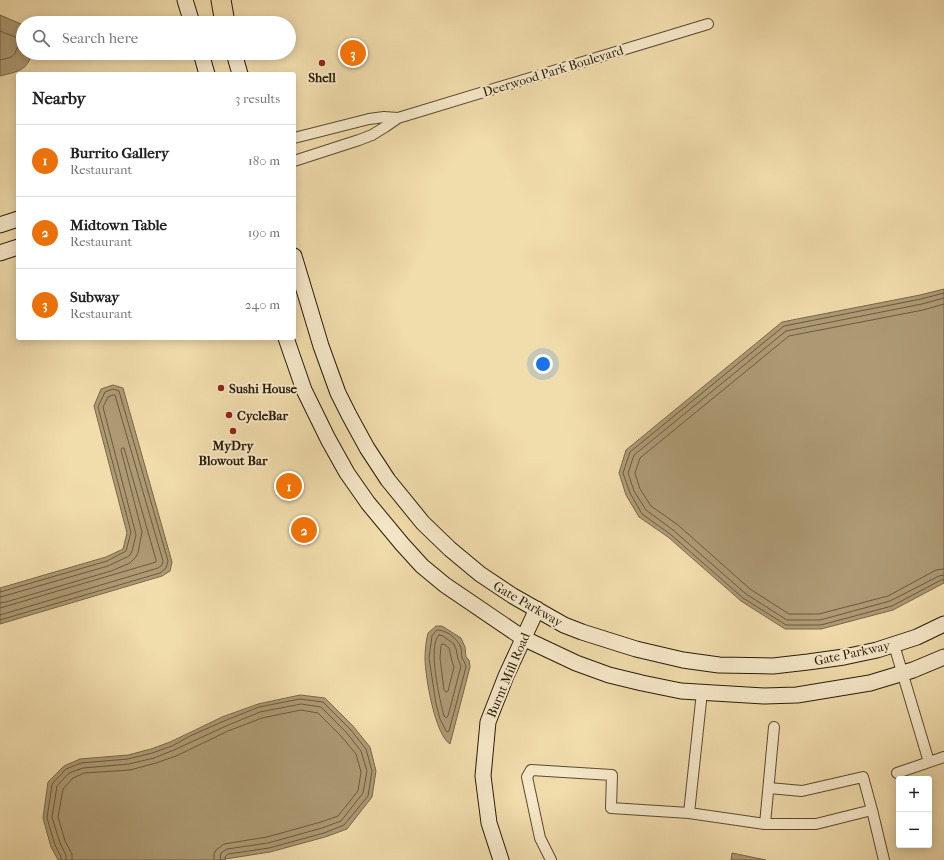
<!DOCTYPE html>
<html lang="en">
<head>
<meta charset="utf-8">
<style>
  :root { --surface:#fff; --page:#f6f6f6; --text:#202124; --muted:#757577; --line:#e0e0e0; --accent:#8f2418 }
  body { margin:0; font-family:"IM FELL French Canon",serif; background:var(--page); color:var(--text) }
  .controls { position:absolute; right:12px; bottom:12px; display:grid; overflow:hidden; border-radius:4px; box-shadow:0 2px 10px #0003 }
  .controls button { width:36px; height:36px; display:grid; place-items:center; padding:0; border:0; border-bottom:1px solid var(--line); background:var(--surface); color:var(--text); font:20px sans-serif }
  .you { position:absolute; left:543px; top:364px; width:14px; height:14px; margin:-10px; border:3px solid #fff; border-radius:50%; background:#1a73e8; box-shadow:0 0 0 6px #1a73e833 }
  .badge { display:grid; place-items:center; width:26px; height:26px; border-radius:50%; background:var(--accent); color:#fff; font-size:13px; font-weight:700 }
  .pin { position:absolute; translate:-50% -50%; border:2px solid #fff; box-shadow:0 1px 4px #0006 }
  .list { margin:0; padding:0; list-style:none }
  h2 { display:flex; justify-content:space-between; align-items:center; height:52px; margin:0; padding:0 16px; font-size:17px }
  h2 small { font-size:13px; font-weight:400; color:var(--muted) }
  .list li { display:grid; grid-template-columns:26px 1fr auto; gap:12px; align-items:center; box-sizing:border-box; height:72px; padding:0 16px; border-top:1px solid var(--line) }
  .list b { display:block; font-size:15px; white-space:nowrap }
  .list p { margin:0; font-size:13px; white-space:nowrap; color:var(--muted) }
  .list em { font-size:13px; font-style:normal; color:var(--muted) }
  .icon { flex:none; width:22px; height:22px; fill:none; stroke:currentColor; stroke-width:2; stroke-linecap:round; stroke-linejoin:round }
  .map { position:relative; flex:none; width:944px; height:860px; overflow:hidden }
  .search { position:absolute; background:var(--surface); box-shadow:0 2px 10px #0003; left:16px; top:16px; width:280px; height:44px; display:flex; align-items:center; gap:10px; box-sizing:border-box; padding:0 14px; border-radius:22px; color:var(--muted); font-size:15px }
  .panel { position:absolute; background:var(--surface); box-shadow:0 2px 10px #0003; left:16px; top:72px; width:280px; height:268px; border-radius:4px }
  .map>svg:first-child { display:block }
  .water { fill:#ad9a74; stroke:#786748 }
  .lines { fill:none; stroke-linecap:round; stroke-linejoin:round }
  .shore { stroke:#6b5a3d; stroke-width:1 }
  .street-casing { stroke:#5b4b30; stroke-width:12 }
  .secondary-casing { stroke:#291b06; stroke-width:17 }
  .highway-casing { stroke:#291b06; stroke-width:21 }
  .street { stroke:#f6e8c9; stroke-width:10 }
  .secondary { stroke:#f6e8c9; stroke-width:15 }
  .highway { stroke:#f1dcac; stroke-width:19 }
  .poi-dot { fill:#8f2418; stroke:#f6e8c9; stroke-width:1.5 }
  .labels { text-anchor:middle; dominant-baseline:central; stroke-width:4; stroke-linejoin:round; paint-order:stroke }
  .street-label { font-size:13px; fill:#291b06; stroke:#f6e8c9 }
  .poi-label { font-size:13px; font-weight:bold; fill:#291b06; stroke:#f6e8c9 }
</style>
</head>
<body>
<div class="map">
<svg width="944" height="860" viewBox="0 0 944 860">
  <rect width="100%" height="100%" fill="#f1dcac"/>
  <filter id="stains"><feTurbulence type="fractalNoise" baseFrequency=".005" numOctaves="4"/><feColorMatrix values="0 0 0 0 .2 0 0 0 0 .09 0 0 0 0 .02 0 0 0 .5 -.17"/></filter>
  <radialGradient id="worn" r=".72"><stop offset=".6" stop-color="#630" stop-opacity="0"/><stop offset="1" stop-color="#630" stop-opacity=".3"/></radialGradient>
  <!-- water -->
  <path class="water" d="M0 15 21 24 23 27V53H31C29 71 15 72 0 76Z
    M944 289V583L893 610 821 629H785L741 601 668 537 639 517 626 495 619 473 626 450 782 322 920 295Z
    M113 385 123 388 172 562 170 571 162 576 0 624V588L106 557 123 549 127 533 94 406 101 389Z
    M436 626H442L461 638 465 647 466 657 469 660 470 667 450 744C435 735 425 676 425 658 425 650 426 641 428 633Z
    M300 695 325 698 353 726 370 747 376 771 372 797 347 829 325 837 270 852 219 860H58L51 847 43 818 48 782 64 766 80 759 128 755 151 749 170 742 189 733 222 717 258 704Z
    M732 853 766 860H731Z"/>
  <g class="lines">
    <!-- shore -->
    <path class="shore" d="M0 31 20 39 21 41C12 55 19 56 0 60
      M944 293 921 299 784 326 630 452 623 473 630 493 642 514 670 534 743 598 786 625H821L892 606 941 580H944
      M944 298 922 304 786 331 634 455 628 473 634 491 646 510 673 530 746 594 787 620H820L890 601 939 576 944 575
      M944 304 923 310 789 336 640 458 635 473 640 489 651 506 678 525 750 589 789 614H819L888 596 936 570 944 569
      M0 592 107 561 126 551 131 532 98 407 105 392 113 389 119 391 168 561 166 568 160 573 0 620
      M0 597 4 596 108 566 127 557 130 555 132 551 136 535 135 531 103 407 108 397 113 395H115L163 561 162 565 158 568 0 615
      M0 603 6 602 111 571 130 563 135 558 138 553 142 532 121 450 122 448H124L156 560V562L0 608
      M437 630C446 629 459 640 461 648 462 651 461 655 462 658 464 661 465 663 466 667L449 731 447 732 446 731 440 719 436 704 429 658 432 636Z
      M439 635 443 636 454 644 456 649 458 659 461 666 448 716 446 718 444 716C440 701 427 646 439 635Z
      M442 644H444L449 648 452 661 454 667 448 691 446 692 444 690 440 658 441 646Z
      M61 860V857L55 845 47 818 52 784 66 769 81 763 128 759 152 753 172 746 190 736 224 721 259 707 300 699 323 702 350 729 366 749 372 771 368 796 344 825 324 833 269 848 228 854 225 857V860
      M66 860V855L60 843 52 817 57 786 69 773 83 768 129 764 154 758 174 750 226 726 260 712 301 704 321 707 346 732 361 751 367 771 363 793 341 821 322 828 268 843 227 849 221 853 220 860
      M72 860V854L65 841 58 817 63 789 73 778 84 773 130 770 156 763 176 756 228 731 262 718 301 710 318 713 341 736 356 754 361 772 358 791 338 816 321 822 267 837 224 844 216 850 214 854V860"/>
    <!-- street casing -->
    <g class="street-casing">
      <path id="street" d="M294 138 369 119 384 117 398 118
        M294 161 359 140 372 135 385 127 398 118 708 24
        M894 645 929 762
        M897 773 944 757
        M769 788 802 791 863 777 872 810
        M689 813 765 824H816L872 810 884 860
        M765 824 774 727
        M551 860 540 838 527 777 531 770 612 775 611 808 689 813 702 692"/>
    </g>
    <!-- secondary casing -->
    <g class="secondary-casing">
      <path id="secondary" d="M185 0 192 23
        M201 53 207 74
        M234 53 240 74
        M0 225 18 219
        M0 253 18 247
        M294 256 321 346 338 393 349 415 367 448 388 480 423 523 450 549 480 574 513 596 564 625 582 632 636 649 683 660 719 665 773 666 808 662 844 657 877 650 917 637 944 624
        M286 338 304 390 328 439 347 473 368 503 402 544 422 566 445 585 523 638 576 663 609 675 642 683 681 691 764 696 797 695 870 683 913 670 944 657
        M501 860 489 823 483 776 488 722 506 676 537 609"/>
    </g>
    <!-- highway casing -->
    <g class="highway-casing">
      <path id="highway" d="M221 0 225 23"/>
    </g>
    <!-- street -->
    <use href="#street" class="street"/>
    <!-- secondary -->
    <use href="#secondary" class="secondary"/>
    <!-- highway -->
    <use href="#highway" class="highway"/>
  </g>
  <!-- markers -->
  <g class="poi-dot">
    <circle cx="322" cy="63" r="4"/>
    <circle cx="221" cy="388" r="4"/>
    <circle cx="229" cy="415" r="4"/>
    <circle cx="233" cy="431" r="4"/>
  </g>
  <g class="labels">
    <!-- street labels -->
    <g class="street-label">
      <text transform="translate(553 71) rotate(-17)">Deerwood Park Boulevard</text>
      <text transform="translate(528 604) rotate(30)">Gate Parkway</text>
      <text transform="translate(852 653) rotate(-12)">Gate Parkway</text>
      <text transform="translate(508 675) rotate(-67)">Burnt Mill Road</text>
    </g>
    <!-- poi labels -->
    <g class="poi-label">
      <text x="322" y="77">Shell</text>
      <text x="229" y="388" text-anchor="start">Sushi House</text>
      <text x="237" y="415" text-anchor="start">CycleBar</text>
      <text x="233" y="445">MyDry<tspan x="233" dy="15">Blowout Bar</tspan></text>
    </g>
  </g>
  <rect width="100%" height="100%" filter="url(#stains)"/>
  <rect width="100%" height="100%" fill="url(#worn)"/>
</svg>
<div class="controls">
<button>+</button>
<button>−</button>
</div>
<div class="you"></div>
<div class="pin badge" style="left:289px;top:486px;background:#e8710a">1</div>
<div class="pin badge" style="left:304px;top:530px;background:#e8710a">2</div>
<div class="pin badge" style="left:353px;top:53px;background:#e8710a">3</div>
<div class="search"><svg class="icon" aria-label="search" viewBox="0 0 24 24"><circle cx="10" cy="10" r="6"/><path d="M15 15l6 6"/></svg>Search here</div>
<section class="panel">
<h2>Nearby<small>3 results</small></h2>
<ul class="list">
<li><span class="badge" style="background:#e8710a">1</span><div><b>Burrito Gallery</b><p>Restaurant</p></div><em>180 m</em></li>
<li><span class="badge" style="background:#e8710a">2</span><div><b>Midtown Table</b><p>Restaurant</p></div><em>190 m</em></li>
<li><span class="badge" style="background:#e8710a">3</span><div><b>Subway</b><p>Restaurant</p></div><em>240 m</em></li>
</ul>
</section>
</div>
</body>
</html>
